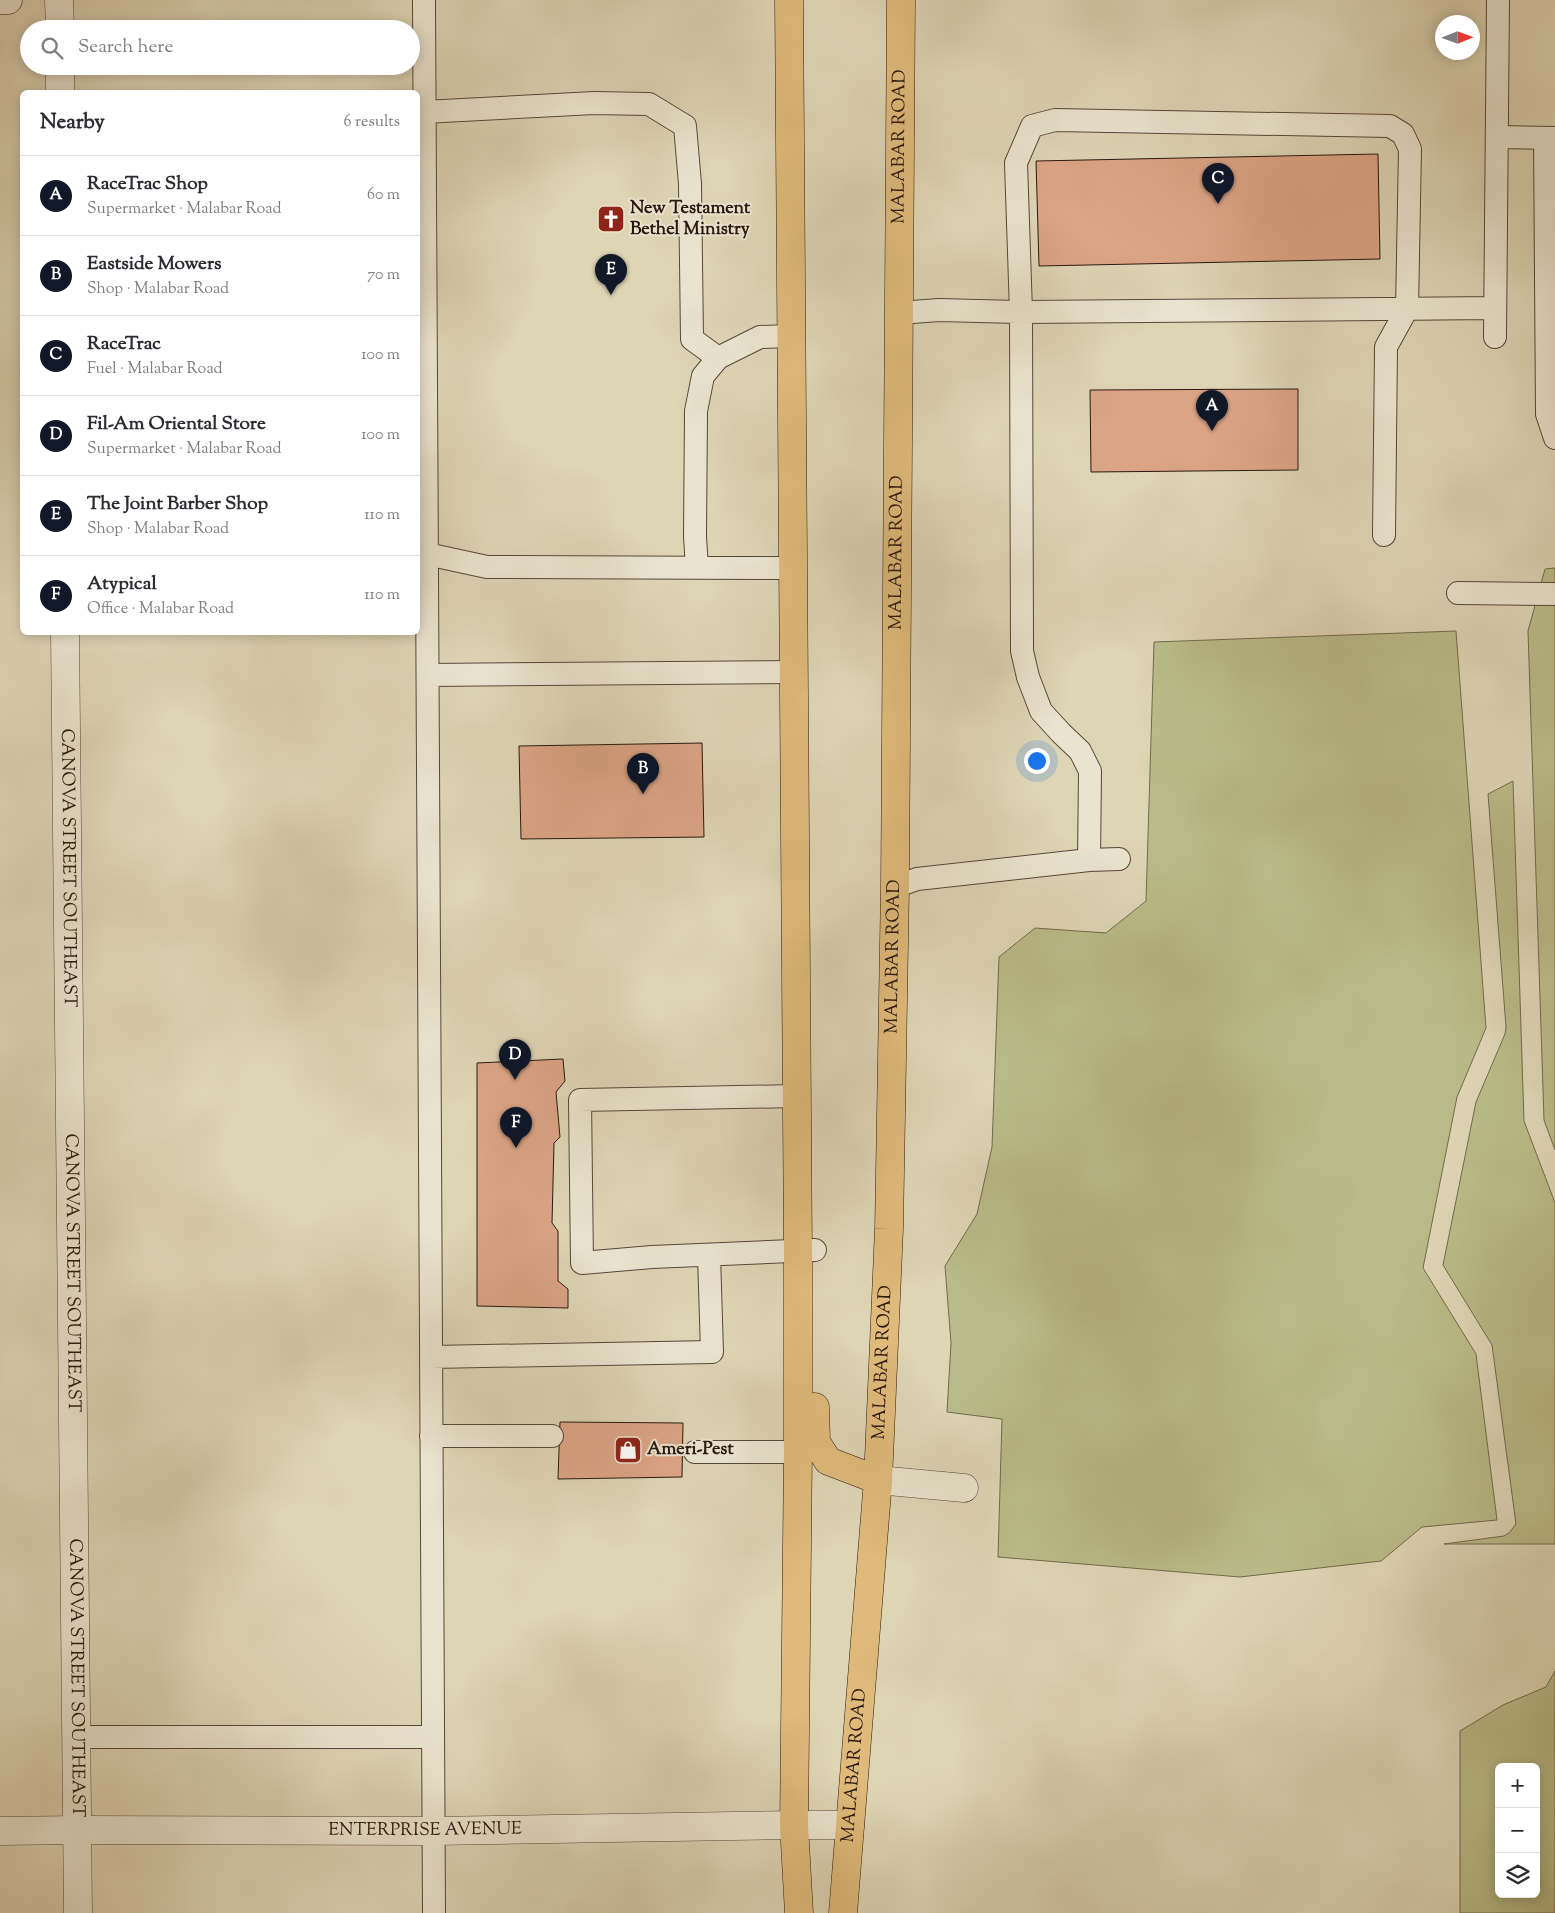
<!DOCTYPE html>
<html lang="en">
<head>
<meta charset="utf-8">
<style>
  :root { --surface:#fff; --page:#f7f7f7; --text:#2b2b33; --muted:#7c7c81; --line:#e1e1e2; --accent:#111827 }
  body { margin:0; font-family:"Sorts Mill Goudy",serif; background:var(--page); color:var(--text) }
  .controls { position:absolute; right:15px; bottom:15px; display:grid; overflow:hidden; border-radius:8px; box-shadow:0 2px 12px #0003 }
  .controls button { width:45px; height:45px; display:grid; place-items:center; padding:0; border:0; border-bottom:1px solid var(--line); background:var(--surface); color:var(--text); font:25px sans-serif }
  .compass { position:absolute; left:1435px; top:15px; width:45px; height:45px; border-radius:50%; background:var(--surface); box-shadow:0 2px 12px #0003; rotate:89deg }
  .you { position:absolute; left:1036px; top:760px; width:18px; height:18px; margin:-12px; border:4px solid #fff; border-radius:50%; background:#1a73e8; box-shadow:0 0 0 8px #1a73e833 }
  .badge { display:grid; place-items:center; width:32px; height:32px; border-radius:50%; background:var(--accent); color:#fff; font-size:16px; font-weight:700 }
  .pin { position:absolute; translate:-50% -41px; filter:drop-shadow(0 1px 2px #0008) }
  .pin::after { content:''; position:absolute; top:26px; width:18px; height:15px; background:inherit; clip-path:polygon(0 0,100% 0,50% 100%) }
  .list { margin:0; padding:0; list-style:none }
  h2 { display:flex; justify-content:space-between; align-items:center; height:65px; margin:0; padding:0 20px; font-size:21px }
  h2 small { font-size:16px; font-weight:400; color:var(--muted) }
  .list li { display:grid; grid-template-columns:32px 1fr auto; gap:15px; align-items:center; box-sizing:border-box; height:80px; padding:0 20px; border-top:1px solid var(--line) }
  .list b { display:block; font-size:19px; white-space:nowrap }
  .list p { margin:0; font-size:16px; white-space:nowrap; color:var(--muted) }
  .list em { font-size:16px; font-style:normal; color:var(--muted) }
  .icon { flex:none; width:28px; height:28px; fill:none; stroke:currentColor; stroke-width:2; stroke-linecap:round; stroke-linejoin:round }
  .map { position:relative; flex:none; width:1555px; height:1913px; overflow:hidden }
  .search { position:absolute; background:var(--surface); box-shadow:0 2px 12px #0003; left:20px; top:20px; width:400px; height:55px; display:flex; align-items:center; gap:12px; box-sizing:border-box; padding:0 18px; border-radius:28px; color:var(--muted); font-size:19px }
  .panel { position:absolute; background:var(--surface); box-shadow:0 2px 12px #0003; left:20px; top:90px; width:400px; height:545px; border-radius:8px }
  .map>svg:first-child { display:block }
  .green { fill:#b9bb88; stroke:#726a4c; fill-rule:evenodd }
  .building { fill:#dba485; stroke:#2a1810 }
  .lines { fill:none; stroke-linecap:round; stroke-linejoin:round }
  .lane-casing { stroke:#574739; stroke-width:24 }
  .street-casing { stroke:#574739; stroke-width:29 }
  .secondary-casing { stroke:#2a1810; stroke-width:29 }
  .primary-casing { stroke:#2a1810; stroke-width:29 }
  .lane { stroke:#eae4cf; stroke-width:22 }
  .street { stroke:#eae4cf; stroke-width:28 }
  .secondary { stroke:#eae4cf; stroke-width:28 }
  .primary { stroke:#dfba7a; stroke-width:28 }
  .labels { text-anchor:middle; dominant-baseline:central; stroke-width:4; stroke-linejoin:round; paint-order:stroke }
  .street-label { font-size:18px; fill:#2a1810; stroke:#eae4cf }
  .poi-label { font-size:18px; font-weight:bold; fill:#2a1810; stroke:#eae4cf; text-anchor:start }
</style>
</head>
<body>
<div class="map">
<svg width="1555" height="1913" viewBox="0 0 1555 1913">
  <rect width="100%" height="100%" fill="#ded5b5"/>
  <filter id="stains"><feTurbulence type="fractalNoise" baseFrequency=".004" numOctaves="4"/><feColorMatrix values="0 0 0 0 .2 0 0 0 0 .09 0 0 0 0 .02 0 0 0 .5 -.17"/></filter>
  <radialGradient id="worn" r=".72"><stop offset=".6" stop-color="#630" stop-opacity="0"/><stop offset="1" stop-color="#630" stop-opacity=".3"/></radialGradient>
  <!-- green -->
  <path class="green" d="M1555 568V1150L1544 1120 1528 631 1545 569Z
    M1456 631 1486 1028 1457 1097 1423 1268 1476 1354 1497 1520 1422 1527 1381 1561 1240 1577 998 1557 1002 1419 947 1412 951 1343 945 1266 977 1214 992 1147 999 957 1035 928 1106 933 1146 901 1154 642Z
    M1513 781 1524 1121 1555 1203V1544H1444L1504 1536 1509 1533 1516 1524 1492 1345 1443 1265 1476 1102 1505 1034 1506 1027 1488 794Z
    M1555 1671V1913H1460V1731L1503 1705 1546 1687ZM1499 1767H1536V1894H1499Z"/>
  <!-- building -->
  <path class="building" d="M1378 154 1380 259 1039 266 1036 161Z
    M1298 389V470L1091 472 1090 390Z
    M702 743 704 837 521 839 519 746Z
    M563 1059 565 1081 556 1092 560 1137 554 1143 552 1223 558 1231V1281L568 1289V1308L477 1306V1063Z
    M560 1422 683 1423 682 1477 558 1479Z"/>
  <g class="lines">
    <!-- lane casing -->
    <g class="lane-casing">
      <path id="lane" d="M424 0 434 1913
        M424 112 594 103 649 104 685 126 690 184 692 339 718 358 760 337 791 336
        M1497 137 1555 138
        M1545 138 1547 414 1555 438
        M899 313 939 310 1021 312 1495 308
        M1495 337 1498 0
        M427 554 487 567 792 568
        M697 567 695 537 696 411 703 376 718 358
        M1458 593 1555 594
        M428 675 793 672
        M1089 860 1090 771 1080 751 1061 733 1041 711 1028 677 1022 651 1021 312 1016 163 1032 126 1055 120 1390 126 1403 134 1410 149 1407 309 1386 347 1384 535
        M895 887 917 879 1089 860 1119 859
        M797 1096 580 1100 582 1263 652 1257 815 1250
        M431 1357 712 1352 709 1255
        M431 1436H552
        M695 1452H798
        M76 1737H433"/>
    </g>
    <!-- street casing -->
    <g class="street-casing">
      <g id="street">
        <path d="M59 0 60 29"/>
        <path d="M60 66V92"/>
        <path id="s1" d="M65 632 78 1913"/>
        <path d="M878 1480 964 1488"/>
        <path id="s2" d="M0 1831 77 1830 433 1831 794 1825H850"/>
      </g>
    </g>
    <!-- secondary casing -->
    <g class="secondary-casing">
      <path id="secondary" d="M0 0H8"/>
    </g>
    <!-- primary casing -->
    <g class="primary-casing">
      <g id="primary">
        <path d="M789 0 798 1252V1452L794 1825 799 1913"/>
        <path d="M815 1407 816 1442 828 1461 878 1480"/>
        <path id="s3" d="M843 1913 878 1480 889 1229 895 887 901 0"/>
      </g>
    </g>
    <!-- lane -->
    <use href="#lane" class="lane"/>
    <!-- street -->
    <use href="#street" class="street"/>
    <!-- secondary -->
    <use href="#secondary" class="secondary"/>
    <!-- primary -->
    <use href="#primary" class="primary"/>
  </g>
  <!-- icons -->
  <defs>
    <g id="church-square" transform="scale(1.4375)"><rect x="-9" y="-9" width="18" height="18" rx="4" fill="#8f2418" stroke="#eae4cf"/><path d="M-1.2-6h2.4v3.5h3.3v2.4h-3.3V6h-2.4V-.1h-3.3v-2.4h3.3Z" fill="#fff"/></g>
    <g id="shop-square" transform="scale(1.4375)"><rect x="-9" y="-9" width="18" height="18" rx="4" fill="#8f2418" stroke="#eae4cf"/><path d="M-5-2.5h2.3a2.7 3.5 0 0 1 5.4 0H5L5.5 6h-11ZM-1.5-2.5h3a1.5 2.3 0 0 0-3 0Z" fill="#fff"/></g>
  </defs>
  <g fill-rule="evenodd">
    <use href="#church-square" x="611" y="219"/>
    <use href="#shop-square" x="628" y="1450"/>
  </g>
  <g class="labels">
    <!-- street labels -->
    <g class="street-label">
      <text stroke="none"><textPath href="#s3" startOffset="1768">MALABAR ROAD</textPath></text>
      <text stroke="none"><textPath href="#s3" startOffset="1362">MALABAR ROAD</textPath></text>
      <text stroke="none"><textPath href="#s1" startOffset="236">CANOVA STREET SOUTHEAST</textPath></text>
      <text stroke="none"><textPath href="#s3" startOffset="958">MALABAR ROAD</textPath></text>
      <text stroke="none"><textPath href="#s1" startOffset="641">CANOVA STREET SOUTHEAST</textPath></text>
      <text stroke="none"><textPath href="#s3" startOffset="552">MALABAR ROAD</textPath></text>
      <text stroke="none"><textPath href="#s1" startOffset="1046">CANOVA STREET SOUTHEAST</textPath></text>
      <text stroke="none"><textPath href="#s3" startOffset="148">MALABAR ROAD</textPath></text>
      <text stroke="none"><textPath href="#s2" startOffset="425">ENTERPRISE AVENUE</textPath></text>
    </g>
    <!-- poi labels -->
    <g class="poi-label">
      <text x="630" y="209">New Testament<tspan x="630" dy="21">Bethel Ministry</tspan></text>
      <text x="647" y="1450">Ameri-Pest</text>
    </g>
  </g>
  <rect width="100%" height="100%" filter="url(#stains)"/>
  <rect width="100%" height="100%" fill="url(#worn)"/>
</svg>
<div class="controls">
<button>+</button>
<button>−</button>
<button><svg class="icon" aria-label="layers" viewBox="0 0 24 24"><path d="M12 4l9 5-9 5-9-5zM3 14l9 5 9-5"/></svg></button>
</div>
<svg class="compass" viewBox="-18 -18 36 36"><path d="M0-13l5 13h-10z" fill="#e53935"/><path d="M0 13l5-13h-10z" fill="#7c7c81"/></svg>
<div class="you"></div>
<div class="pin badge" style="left:1212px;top:431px">A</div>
<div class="pin badge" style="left:643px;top:794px">B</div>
<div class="pin badge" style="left:1218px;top:204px">C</div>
<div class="pin badge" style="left:515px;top:1080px">D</div>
<div class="pin badge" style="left:611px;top:295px">E</div>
<div class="pin badge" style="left:516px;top:1148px">F</div>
<div class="search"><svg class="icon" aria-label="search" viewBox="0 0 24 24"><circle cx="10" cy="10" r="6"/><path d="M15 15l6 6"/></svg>Search here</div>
<section class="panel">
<h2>Nearby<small>6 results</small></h2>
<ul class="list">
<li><span class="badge">A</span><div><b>RaceTrac Shop</b><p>Supermarket · Malabar Road</p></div><em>60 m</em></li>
<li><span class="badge">B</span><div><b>Eastside Mowers</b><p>Shop · Malabar Road</p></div><em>70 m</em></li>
<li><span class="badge">C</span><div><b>RaceTrac</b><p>Fuel · Malabar Road</p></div><em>100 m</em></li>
<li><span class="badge">D</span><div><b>Fil-Am Oriental Store</b><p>Supermarket · Malabar Road</p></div><em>100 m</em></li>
<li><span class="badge">E</span><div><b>The Joint Barber Shop</b><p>Shop · Malabar Road</p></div><em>110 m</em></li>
<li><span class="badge">F</span><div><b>Atypical</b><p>Office · Malabar Road</p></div><em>110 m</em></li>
</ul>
</section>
</div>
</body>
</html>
